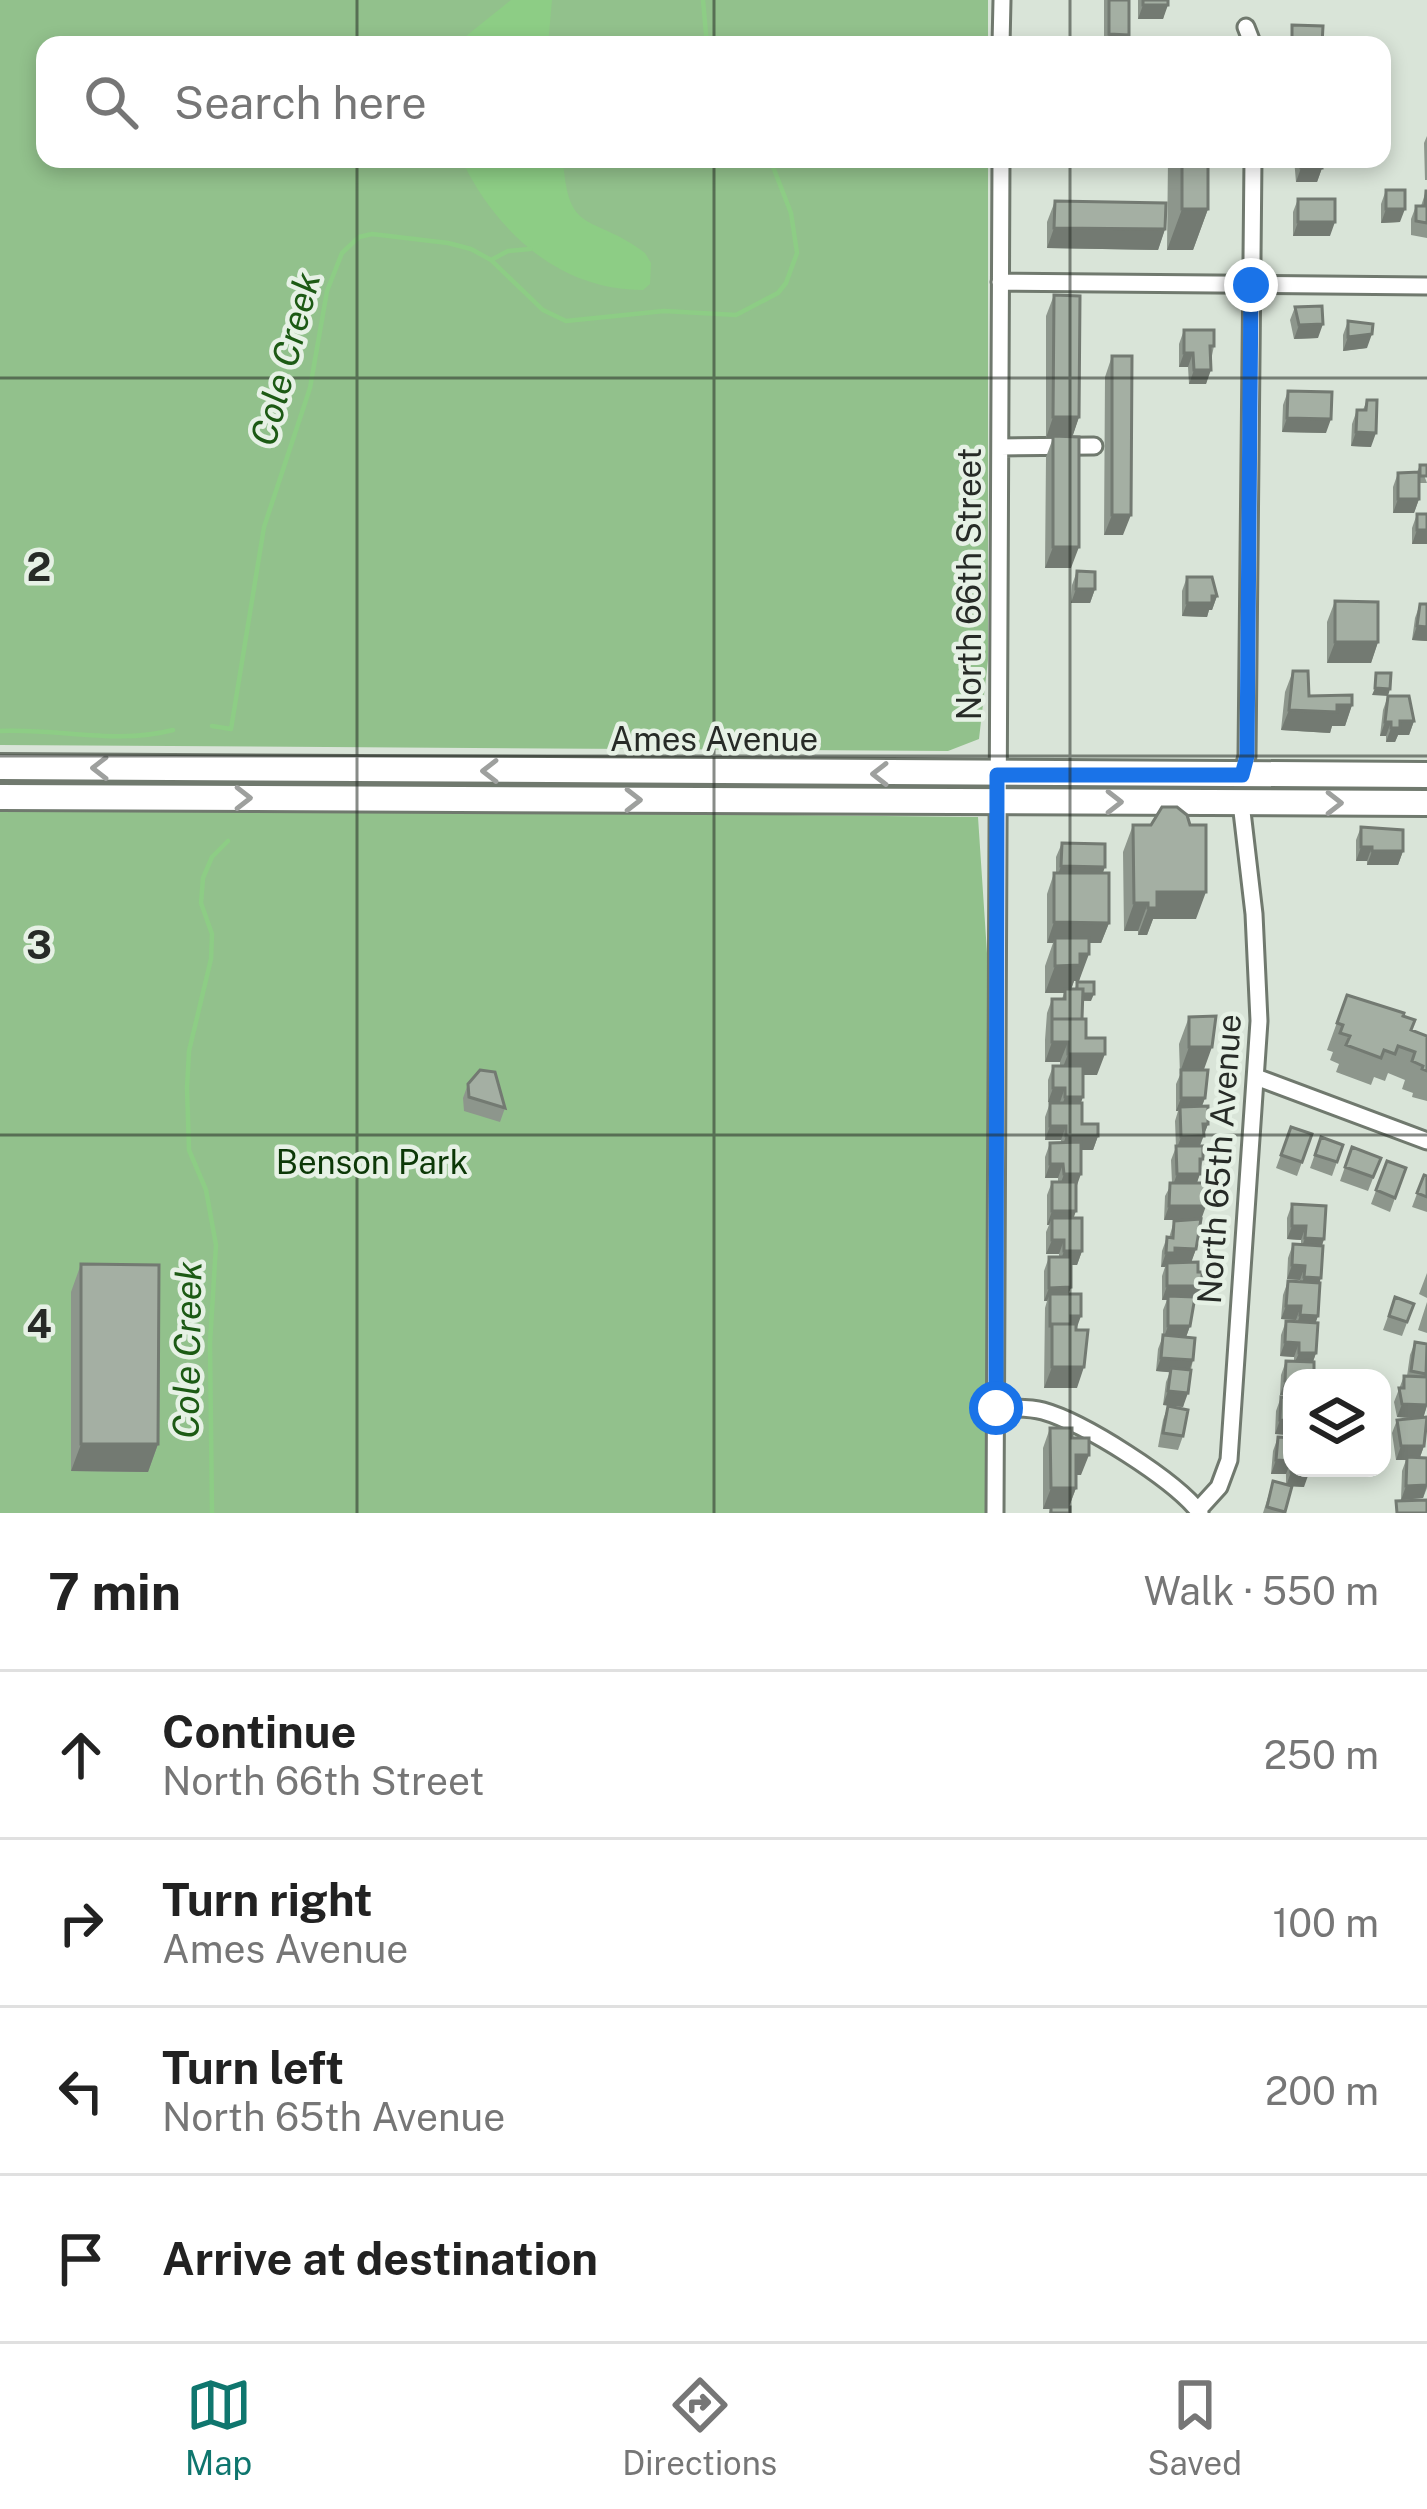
<!DOCTYPE html>
<html lang="en">
<head>
<meta charset="utf-8">
<style>
  :root { --surface:#fff; --page:#f6f6f6; --text:#222; --muted:#767676; --line:#e0e0e0; --accent:#0f766e }
  body { margin:0; font-family:"Public Sans",sans-serif; background:var(--page); color:var(--text) }
  .controls { position:absolute; right:36px; bottom:36px; display:grid; overflow:hidden; border-radius:24px; box-shadow:0 6px 18px #0003 }
  .controls button { width:108px; height:108px; display:grid; place-items:center; padding:0; border:0; border-bottom:3px solid var(--line); background:var(--surface); color:var(--text); font:60px sans-serif }
  .stop { position:absolute; width:36px; height:36px; margin:-27px; border:9px solid #1a73e8; border-radius:50%; background:#fff }
  .stop.end { background:#1a73e8; border-color:#fff; box-shadow:0 3px 12px #0008 }
  .list { margin:0; padding:0; list-style:none }
  h2 { display:flex; justify-content:space-between; align-items:center; height:156px; margin:0; padding:0 48px; font-size:51px }
  h2 small { font-size:39px; font-weight:400; color:var(--muted) }
  .list li { display:grid; grid-template-columns:78px 1fr auto; gap:36px; align-items:center; box-sizing:border-box; height:168px; padding:0 48px; border-top:3px solid var(--line) }
  .list b { display:block; font-size:45px; white-space:nowrap }
  .list p { margin:0; font-size:39px; white-space:nowrap; color:var(--muted) }
  .list em { font-size:39px; font-style:normal; color:var(--muted) }
  .icon { flex:none; width:66px; height:66px; fill:none; stroke:currentColor; stroke-width:2; stroke-linecap:round; stroke-linejoin:round }
  .map { position:relative; flex:none; width:1427px; height:1513px; overflow:hidden }
  .search { position:absolute; background:var(--surface); box-shadow:0 6px 18px #0003; left:36px; right:36px; top:36px; height:132px; display:flex; align-items:center; gap:30px; box-sizing:border-box; padding:0 42px; border-radius:24px; color:var(--muted); font-size:45px }
  .sheet { height:828px; background:var(--surface) }
  nav { display:flex; justify-content:space-around; align-items:center; box-sizing:border-box; height:168px; border-top:3px solid var(--line); background:var(--surface); font-size:33px; color:var(--muted) }
  nav a { display:grid; justify-items:center; gap:6px }
  nav .on { color:var(--accent) }
  .map>svg:first-child { display:block }
  .green { fill:#92c18c }
  .water { fill:#8dcd85 }
  .lines { fill:none; stroke-linecap:round; stroke-linejoin:round }
  .stream { stroke:#8dcd85; stroke-width:4.5 }
  .minor-casing { stroke:#70796e; stroke-width:21 }
  .primary-casing { stroke:#70796e; stroke-width:30 }
  .minor { stroke:#fff; stroke-width:15 }
  .primary { stroke:#fff; stroke-width:24 }
  .wall { fill:#8d968c }
  .shaded-wall { fill:#737a72 }
  .building { fill:#a4afa3; stroke:#737a72; stroke-width:3 }
  .oneway { stroke:#9ea09e }
  .route { stroke:#1a73e8; stroke-width:15 }
  .grid { fill:none; stroke:#272b27; stroke-width:3; stroke-opacity:0.55 }
  .labels { text-anchor:middle; dominant-baseline:central; stroke-width:9; stroke-linejoin:round; paint-order:stroke }
  .street-label { font-size:33px; fill:#272b27; stroke:#e6f1e5 }
  .park-label { font-size:33px; fill:#0c3807; stroke:#e6f1e5 }
  .water-label { font-size:36px; font-style:italic; fill:#1c5a14; stroke:#e6f1e5 }
  .grid-label { font-size:39px; text-anchor:middle; font-weight:bold; fill:#272b27; stroke:#e6f1e5; stroke-width:9; stroke-linejoin:round; paint-order:stroke }
</style>
</head>
<body>
<div class="map">
<svg width="1427" height="1513" viewBox="0 0 1427 1513">
  <rect width="100%" height="100%" fill="#d9e4d8"/>
  <!-- green -->
  <path class="green" d="M0 0H988V45H45V159H988V660L979 739 948 751 0 745Z
    M0 807 978 817 987 953 986 1513H0Z"/>
  <!-- water -->
  <path class="water" d="M511 0H552L548 45H455Z
    M461 159H563C568 238 591 212 645 253L651 263 650 284 643 290C558 290 496 231 461 159Z"/>
  <g class="lines">
    <!-- stream -->
    <path class="stream" d="M703 0 707 45
      M491 260 508 251 530 249
      M212 726 231 729 264 527 310 388 327 291 342 253 359 237 372 234 448 243 471 249 491 260 543 310 566 321 664 311 736 315 778 293 786 283 797 253 791 213 770 159
      M0 731C59 728 116 745 173 730
      M212 1513 210 1343 216 1245 206 1190 189 1150 187 1088 189 1051 211 959 212 934 201 903 203 878 212 857 228 841"/>
    <!-- minor casing -->
    <g class="minor-casing">
      <path id="minor" d="M1246 27 1253 45
        M1001 45 1002 0
        M1000 282 1427 286
        M1000 447 1094 446
        M1242 775 1247 756 1253 159
        M1256 1077 1427 1141
        M996 1408C1011 1408 1028 1407 1043 1411 1083 1422 1175 1480 1200 1513
        M1198 1510 1219 1487 1229 1460 1259 1021 1254 914 1241 803
        M995 1513 1001 159"/>
    </g>
    <!-- primary casing -->
    <g class="primary-casing">
      <path id="primary" d="M0 767 1427 775
        M0 797 1427 803"/>
    </g>
    <!-- minor -->
    <use href="#minor" class="minor"/>
    <!-- primary -->
    <use href="#primary" class="primary"/>
  </g>
  <!-- wall -->
  <path class="wall" d="M1104 0H1129V35L1125 45H1104Z
    M1138 0H1168L1163 19H1138Z
    M1427 136V180H1425L1424 143Z
    M1168 159H1208V209L1193 250H1167Z
    M1294 159H1322V168L1317 182H1296Z
    M1386 190 1400 222 1381 223V204Z
    M1426 191H1427V238L1411 235V219L1416 206H1421Z
    M1298 199 1330 236H1293V212Z
    M1055 201 1165 229 1158 250 1047 248V222Z
    M1054 295 1079 417 1072 437 1071 568H1045L1046 457 1053 438H1046V316Z
    M1295 307 1318 338 1294 339 1290 320Z
    M1348 321 1367 348 1343 351V335Z
    M1184 330 1214 346 1206 384H1189L1188 367H1179V344Z
    M1112 356 1123 535H1104L1105 377Z
    M1288 391 1326 433 1282 432 1283 405Z
    M1367 400 1371 447 1351 446 1352 424 1357 410H1363Z
    M1420 465 1427 483H1419V499L1414 513H1393V487L1398 473 1417 472Z
    M1417 514 1427 544H1412V528Z
    M1077 571 1095 589 1090 603H1071L1072 585Z
    M1187 577 1217 596 1212 610H1209L1207 617 1182 616V591Z
    M1335 601 1378 642 1371 663H1327V622Z
    M1420 604H1427V641L1412 640 1415 618Z
    M1293 671 1309 696 1352 705 1345 726H1332L1330 733 1281 730 1285 692Z
    M1388 696 1414 721 1409 735H1398L1395 742H1386V736H1380L1383 710Z
    M1133 825 1196 919H1153L1147 935H1138V931H1124L1123 852Z
    M1361 827 1403 851 1398 865H1367V861H1356V840Z
    M1062 843 1103 873 1109 923 1101 943H1089L1079 981H1074L1071 989H1075L1077 982 1091 1001H1083L1082 1019 1086 1038 1097 1075H1083L1081 1103 1082 1124 1098 1136 1093 1150H1081L1076 1188 1074 1218 1082 1251 1077 1265H1071V1287L1068 1294 1076 1330 1077 1388H1044L1045 1308 1047 1301H1044V1271L1049 1257H1059V1254H1046V1232L1049 1225H1047V1195L1052 1182H1058V1178H1045V1157L1050 1143H1061V1140H1045V1117L1050 1103H1060L1048 1102V1080L1053 1066H1060V1062H1045V1040L1047 1013 1052 999H1062L1064 993H1045V966L1053 943H1047V894L1054 873H1056V857Z
    M1347 995 1403 1016 1411 1030 1427 1036V1101L1412 1097 1413 1093 1402 1089 1405 1080 1388 1073 1385 1081 1374 1077 1371 1085 1336 1072 1339 1064 1330 1060 1333 1052 1327 1050Z
    M1189 1017 1204 1070 1205 1098 1202 1106 1208 1124 1200 1146 1203 1159 1197 1183 1201 1220 1196 1249 1191 1262 1197 1299 1195 1300 1190 1326 1186 1337 1193 1360 1183 1407 1163 1405 1166 1382 1170 1372 1156 1371 1158 1349 1163 1336V1310L1167 1300H1162V1276L1165 1267H1161L1162 1251 1167 1237 1169 1238 1174 1221 1182 1220H1164L1165 1196 1172 1183 1171 1160 1176 1147 1175 1121 1178 1111H1176V1084L1180 1075 1179 1044Z
    M468 1084 505 1108 500 1122 464 1111 463 1098Z
    M1291 1127 1312 1134 1297 1176 1276 1168Z
    M1321 1137 1343 1145 1332 1176 1310 1168Z
    M1352 1147 1381 1158 1368 1191 1340 1181Z
    M1387 1161 1406 1168 1390 1212 1371 1204Z
    M1424 1175 1427 1176V1212L1412 1207Z
    M1292 1204 1324 1239 1322 1246 1318 1316 1315 1323 1316 1353 1313 1362 1292 1378V1396L1280 1395 1281 1375 1286 1361H1294V1357L1280 1356 1281 1335 1286 1321 1295 1322 1296 1320 1281 1319 1283 1295 1288 1281 1300 1282V1280L1287 1279 1288 1258 1293 1244 1301 1245V1240L1287 1239V1218Z
    M81 1264 158 1444 148 1472 71 1471V1292Z
    M1427 1273V1298L1419 1294Z
    M1395 1297 1414 1304 1402 1336 1383 1330Z
    M1427 1302V1333L1418 1330Z
    M1415 1342 1427 1344V1406L1423 1418 1424 1446 1420 1457 1427 1458V1488L1423 1498 1401 1500 1402 1471 1406 1460H1396L1392 1433 1397 1420 1414 1418 1397 1417 1394 1402 1404 1376H1407L1410 1355Z
    M1281 1397 1292 1398V1468L1304 1487 1291 1486 1285 1513H1263L1273 1481 1286 1484V1474H1271L1273 1451 1278 1437 1289 1438V1435L1275 1434 1276 1411Z
    M1168 1406 1183 1436 1178 1450 1158 1447 1163 1420Z
    M1050 1428 1072 1438 1081 1475H1076V1488L1069 1507 1070 1513H1049L1050 1509H1043V1448Z"/>
  <!-- shaded-wall -->
  <path class="shaded-wall" d="M1143 5H1168L1163 19H1138Z
    M1109 34 1129 35 1125 45H1105Z
    M1085 159H1159L1157 164H1083Z
    M1301 168H1322L1317 182H1296Z
    M1182 209H1208L1193 250H1167Z
    M1386 209H1405L1400 222 1381 223Z
    M1298 222H1335L1330 236H1293Z
    M1054 228 1165 229 1158 250 1047 248Z
    M1323 324 1318 338 1294 339 1299 325Z
    M1372 334 1367 348 1343 351 1348 337Z
    M1184 353H1193L1188 367H1179Z
    M1194 370H1211L1206 384H1189Z
    M1053 417H1079L1072 438H1046Z
    M1287 418 1331 419 1326 433 1282 432Z
    M1356 432 1376 433 1371 447 1351 446Z
    M1398 499H1419L1414 513H1393Z
    M1112 515H1131L1123 535H1104Z
    M1417 530H1427V544H1412Z
    M1053 547H1079L1071 568H1045Z
    M1076 589H1095L1090 603H1071Z
    M1212 596H1217L1212 610H1209L1207 617 1182 616 1187 603Z
    M1417 626 1427 627V641L1412 640Z
    M1335 642H1378L1371 663H1327Z
    M1375 688 1390 689 1388 696 1372 695Z
    M1337 705H1352L1345 726H1332L1330 733 1281 730 1289 710Z
    M1400 721H1414L1409 735H1398L1395 742H1386L1391 728Z
    M1385 722H1391L1386 736H1380Z
    M1361 847H1372L1367 861H1356Z
    M1372 851H1403L1398 865H1367Z
    M1061 866 1105 867 1100 881 1056 880Z
    M1157 892H1206L1196 919H1153L1147 935H1138L1148 908Z
    M1134 903H1148L1138 931H1124Z
    M1054 922 1109 923 1101 943H1055V938L1053 943H1047Z
    M1080 954H1089L1079 981H1074L1070 993H1045L1055 966Z
    M1077 994H1094L1091 1001 1074 1000Z
    M1052 1042H1068L1060 1062H1045Z
    M1189 1047H1212L1202 1075 1181 1070 1179 1075Z
    M1068 1054H1105L1097 1075H1060Z
    M1053 1088H1065L1060 1102H1048Z
    M1065 1097H1083L1078 1111H1060Z
    M1181 1098H1205L1200 1111 1180 1107 1178 1111H1176Z
    M1203 1124H1208L1198 1150 1176 1151 1181 1137Z
    M1050 1126H1066L1061 1140H1045Z
    M1066 1136H1098L1093 1150H1061Z
    M1050 1164H1063L1058 1178H1045Z
    M1064 1174H1081L1076 1188H1059Z
    M1177 1174H1200L1195 1188H1172Z
    M1169 1206H1206L1201 1220H1164Z
    M1052 1211H1076L1071 1225 1052 1218 1049 1225H1047Z
    M1292 1226H1306L1301 1240 1287 1239Z
    M1305 1238 1324 1239 1319 1253 1300 1252Z
    M1052 1240H1064L1059 1254H1046Z
    M1175 1248 1196 1249 1191 1263H1167L1165 1267H1161L1166 1253Z
    M1064 1251H1082L1077 1265H1059Z
    M1292 1265 1305 1266 1300 1280 1287 1279Z
    M1304 1277 1321 1278 1316 1292 1299 1291Z
    M1167 1286H1202L1197 1299 1162 1300Z
    M1071 1287 1066 1301 1050 1294 1047 1301H1044L1049 1288Z
    M1286 1306H1301L1296 1320 1281 1319Z
    M1300 1315 1318 1316 1313 1330 1295 1329Z
    M1071 1316H1081L1076 1330H1070Z
    M1168 1326H1190L1185 1340H1163Z
    M1285 1342 1299 1343 1294 1357 1280 1356Z
    M1299 1353H1316L1311 1367 1293 1366Z
    M1161 1358 1193 1360 1188 1374 1156 1371Z
    M1052 1367H1084L1077 1388H1044Z
    M1285 1381 1292 1382V1396L1280 1395Z
    M1168 1391 1188 1393 1183 1407 1163 1405Z
    M1402 1404 1427 1405 1423 1419 1397 1417Z
    M1280 1420 1292 1421 1289 1435 1275 1434Z
    M81 1444H158L148 1472 71 1471Z
    M1401 1446H1424L1419 1460H1396Z
    M1076 1455H1089L1081 1475H1068Z
    M1276 1460 1291 1461 1286 1474H1271Z
    M1291 1472 1309 1473 1304 1487 1286 1486Z
    M1427 1485 1423 1498 1401 1500 1406 1486Z
    M1051 1488H1076L1068 1509H1043Z"/>
  <!-- building -->
  <path class="building" d="M1109 0H1129V35L1109 34Z
    M1143 0H1168V5H1143Z
    M1292 25 1323 26 1322 45H1292Z
    M1182 159H1208V209H1182Z
    M1300 159H1322V168H1301Z
    M1386 190H1405V209H1386Z
    M1426 191H1427V223L1416 221V206H1425Z
    M1298 199H1335V222H1298Z
    M1055 201 1166 203 1165 229 1054 228Z
    M1054 295 1080 296 1079 417H1053Z
    M1322 306 1323 324 1299 325 1295 307Z
    M1348 321 1373 324 1372 334 1348 337Z
    M1184 330H1214V346H1210L1211 370H1194L1193 353H1184Z
    M1112 356H1132L1131 515H1112Z
    M1288 391 1332 392 1331 419 1287 418Z
    M1367 400H1377L1376 433 1356 432 1357 410H1366Z
    M1053 436 1079 437V547H1053Z
    M1420 465H1427V476H1420Z
    M1419 472V499H1398V473Z
    M1417 514H1427V530H1417Z
    M1077 571 1095 572V589H1076Z
    M1187 577H1212L1217 596H1212V603H1187Z
    M1335 601 1378 602V642H1335Z
    M1420 604H1427V627L1417 626Z
    M1293 671H1308L1309 696 1352 695V705H1337V712L1289 710Z
    M1376 673H1391L1390 689 1375 688Z
    M1388 696H1409L1414 721H1400V728H1391V722H1385Z
    M1162 807H1177L1187 815 1190 825H1206V892H1157V908H1148V903H1134L1133 825H1151Z
    M1361 827 1403 830V851H1372V847H1361Z
    M1062 843 1105 844V867L1061 866Z
    M1054 873H1109V923L1054 922Z
    M1055 938H1089V954H1080V965L1055 966Z
    M1077 982H1094V994H1083V989H1077Z
    M1065 989H1083L1082 1019H1052V1023V999H1065Z
    M1347 995 1404 1013 1403 1016 1415 1020 1411 1030 1427 1036V1071L1422 1069 1423 1066 1412 1061 1415 1052 1398 1046 1395 1054 1384 1050 1381 1058 1346 1045 1350 1036 1340 1033 1343 1025 1337 1023Z
    M1216 1016 1212 1047H1189V1017Z
    M1052 1019H1086V1038H1105V1054H1068V1042H1052Z
    M1053 1066H1083V1097H1065V1088H1053Z
    M480 1070 495 1072 505 1108 469 1097 468 1084Z
    M1181 1070H1208L1205 1098H1181Z
    M1050 1103H1082V1124H1098V1136H1066V1126H1050Z
    M1208 1106V1124H1203L1204 1136 1181 1137 1180 1107Z
    M1291 1127 1312 1134 1302 1162 1281 1155Z
    M1321 1137 1343 1145 1337 1162 1315 1155Z
    M1081 1142V1174H1064L1063 1164H1050V1143Z
    M1176 1146H1203V1159H1200V1174H1177Z
    M1352 1147 1381 1158 1373 1177 1345 1167Z
    M1387 1161 1406 1168 1395 1198 1376 1190Z
    M1424 1175 1427 1176V1197L1417 1193Z
    M1052 1182H1076V1211H1052Z
    M1170 1183H1206V1206H1169Z
    M1292 1204 1326 1206 1324 1239 1305 1238 1306 1226H1292Z
    M1052 1218H1082V1251H1064V1240H1052Z
    M1201 1219 1196 1249 1175 1248V1253H1166L1167 1237 1173 1238 1174 1221Z
    M1293 1244 1323 1246 1321 1278 1304 1277 1305 1266 1292 1265Z
    M1049 1257H1071V1287L1049 1288Z
    M1198 1262V1272H1202V1286H1167V1263Z
    M81 1264 159 1265 158 1444H81Z
    M1288 1281 1320 1283 1318 1316 1300 1315 1301 1306H1286Z
    M1050 1294H1081V1316H1071V1324H1052V1326H1050Z
    M1168 1296 1195 1297 1190 1326H1168Z
    M1395 1297 1414 1304 1407 1322 1389 1316Z
    M1286 1321 1318 1323 1316 1353H1299V1343L1285 1342Z
    M1052 1324H1076V1330H1088L1084 1367H1052Z
    M1163 1335 1195 1338 1193 1360 1161 1358Z
    M1415 1342 1427 1344 1426 1374 1411 1371Z
    M1286 1361 1314 1362V1378H1292V1382L1285 1381Z
    M1171 1368 1191 1370 1188 1393 1168 1391Z
    M1404 1376 1427 1377V1405L1402 1404 1399 1388H1404Z
    M1281 1397 1292 1398V1421L1280 1420Z
    M1168 1406 1188 1410 1183 1436 1163 1433Z
    M1427 1417 1424 1446H1401L1397 1420Z
    M1050 1428H1072V1438H1089V1455H1076V1488H1051Z
    M1278 1437 1292 1438V1468H1309V1473L1291 1472V1461L1276 1460Z
    M1407 1457 1427 1458V1485L1406 1486Z
    M1273 1481 1292 1486 1285 1512 1267 1507Z
    M1427 1500V1513H1397L1396 1501Z
    M1051 1507H1070V1513H1051Z"/>
  <!-- one-way arrows -->
  <defs><path id="oneway-chevron" d="M-2-3.5L2.5 0L-2 3.5" fill="none" stroke-width="1.6" stroke-linecap="round" stroke-linejoin="round" transform="scale(3)"/></defs>
  <g class="oneway">
    <use href="#oneway-chevron" transform="translate(100 768) rotate(-180)"/>
    <use href="#oneway-chevron" transform="translate(490 771) rotate(-180)"/>
    <use href="#oneway-chevron" transform="translate(880 774) rotate(-180)"/>
    <use href="#oneway-chevron" transform="translate(243 798)"/>
    <use href="#oneway-chevron" transform="translate(633 800)"/>
    <use href="#oneway-chevron" transform="translate(1114 802)"/>
    <use href="#oneway-chevron" transform="translate(1334 803)"/>
  </g>
  <g class="lines">
    <!-- route -->
    <path class="route" d="M996 1408 997 775H1242L1247 756 1251 285"/>
  </g>
  <!-- grid -->
  <path class="grid" d="M357 0V45M714 0V45M1070 0V45M357 159V1513M714 159V1513M1070 159V1513M0 378H1427M0 756H1427M0 1135H1427"/>
  <g class="labels">
    <!-- street labels -->
    <g class="street-label">
      <text transform="translate(969 584) rotate(-90)">North 66th Street</text>
      <text x="714" y="739">Ames Avenue</text>
      <text transform="translate(1219 1159) rotate(-86)">North 65th Avenue</text>
    </g>
    <!-- park labels -->
    <g class="park-label">
      <text x="372" y="1162">Benson Park</text>
    </g>
    <!-- water labels -->
    <g class="water-label">
      <text transform="translate(285 359) rotate(-75)">Cole Creek</text>
      <text transform="translate(187 1350) rotate(-89)">Cole Creek</text>
    </g>
  </g>
  <g class="grid-label">
    <text x="39" y="581">2</text>
    <text x="39" y="959">3</text>
    <text x="39" y="1338">4</text>
  </g>
</svg>
<div class="controls">
<button><svg class="icon" aria-label="layers" viewBox="0 0 24 24"><path d="M12 4l9 5-9 5-9-5zM3 14l9 5 9-5"/></svg></button>
</div>
<div class="stop" style="left:996px;top:1408px"></div>
<div class="stop end" style="left:1251px;top:285px"></div>
<div class="search"><svg class="icon" aria-label="search" viewBox="0 0 24 24"><circle cx="10" cy="10" r="6"/><path d="M15 15l6 6"/></svg>Search here</div>
</div>
<section class="sheet">
<h2>7 min<small>Walk · 550 m</small></h2>
<ul class="list">
<li><svg class="icon" aria-label="ahead" viewBox="0 0 24 24"><path d="M12 20V5M6 11l6-6 6 6"/></svg><div><b>Continue</b><p>North 66th Street</p></div><em>250 m</em></li>
<li><svg class="icon" aria-label="right" viewBox="0 0 24 24"><path d="M7 20v-9h11M14 6l5 5-5 5"/></svg><div><b>Turn right</b><p>Ames Avenue</p></div><em>100 m</em></li>
<li><svg class="icon" aria-label="left" viewBox="0 0 24 24"><path d="M17 20v-9H6M10 6l-5 5 5 5"/></svg><div><b>Turn left</b><p>North 65th Avenue</p></div><em>200 m</em></li>
<li><svg class="icon" aria-label="arrive" viewBox="0 0 24 24"><path d="M6 21V4h12l-3 4 3 4H6"/></svg><div><b>Arrive at destination</b></div></li>
</ul>
</section>
<nav>
<a class="on"><svg class="icon" aria-label="map" viewBox="0 0 24 24"><path d="M3 6l6-2 6 2 6-2v14l-6 2-6-2-6 2zM9 4v14M15 6v14"/></svg>Map</a>
<a><svg class="icon" aria-label="directions" viewBox="0 0 24 24"><path d="M12 3l9 9-9 9-9-9zM9 14v-3h6M13 9l2 2-2 2"/></svg>Directions</a>
<a><svg class="icon" aria-label="saved" viewBox="0 0 24 24"><path d="M7 4h10v16l-5-4-5 4z"/></svg>Saved</a>
</nav>
</body>
</html>
